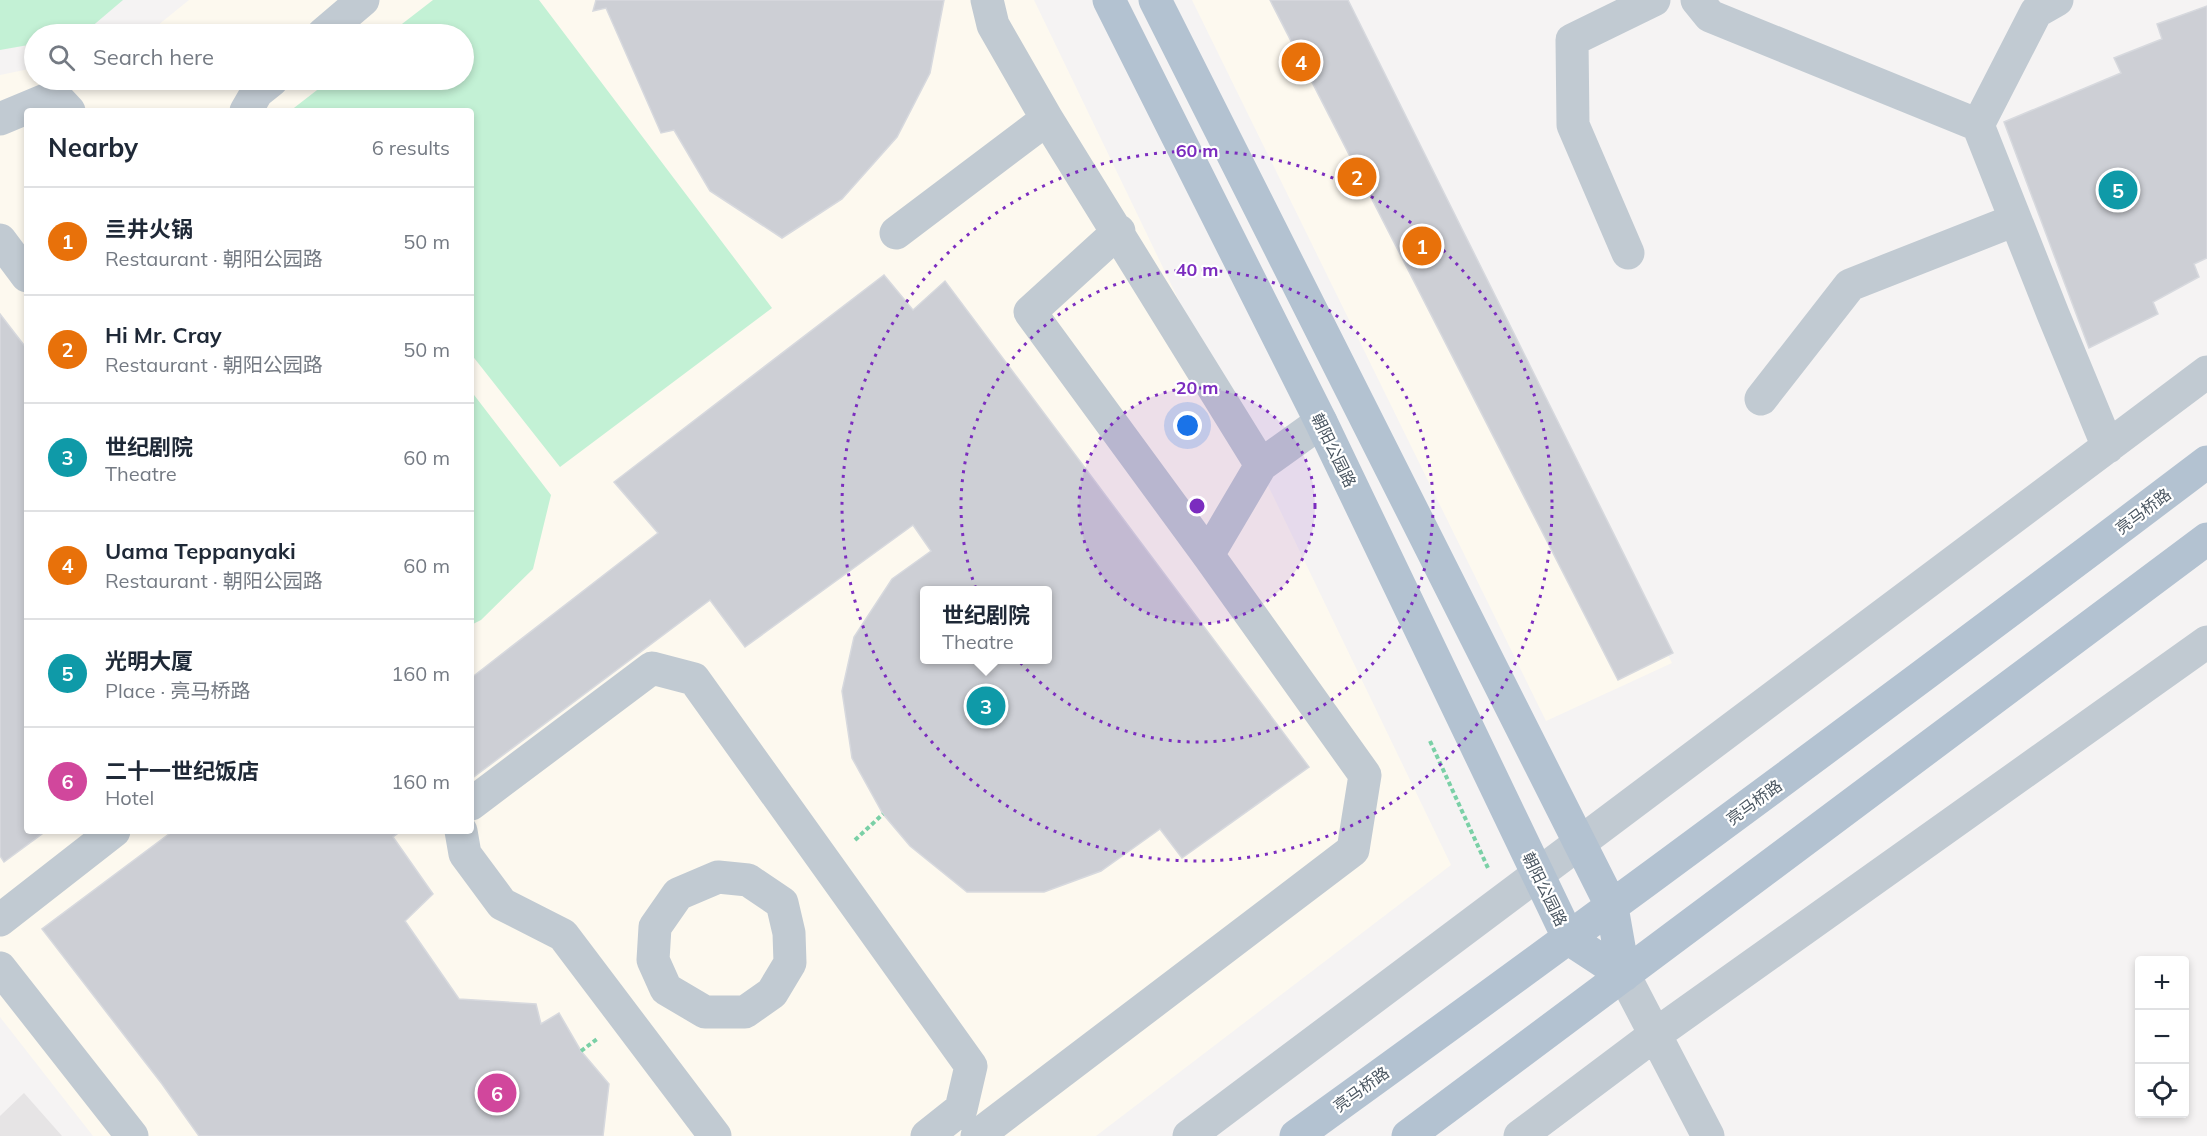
<!DOCTYPE html>
<html lang="en">
<head>
<meta charset="utf-8">
<style>
  :root { --surface:#fff; --page:#f2f2f3; --text:#1f2937; --muted:#747a83; --line:#e0e1e3; --accent:#ea580c }
  body { margin:0; font-family:Mulish,"Noto Sans SC",sans-serif; background:var(--page); color:var(--text) }
  .controls { position:absolute; right:18px; bottom:18px; display:grid; overflow:hidden; border-radius:6px; box-shadow:0 3px 9px #0003 }
  .controls button { width:54px; height:54px; display:grid; place-items:center; padding:0; border:0; border-bottom:2px solid var(--line); background:var(--surface); color:var(--text); font:30px sans-serif }
  .you { position:absolute; left:1188px; top:426px; width:21px; height:21px; margin:-15px; border:4px solid #fff; border-radius:50%; background:#1a73e8; box-shadow:0 0 0 9px #1a73e833 }
  .badge { display:grid; place-items:center; width:39px; height:39px; border-radius:50%; background:var(--accent); color:#fff; font-size:20px; font-weight:700 }
  .pin { position:absolute; translate:-50% -50%; border:3px solid #fff; box-shadow:0 2px 6px #0006 }
  .popup { position:absolute; left:920px; top:586px; width:132px; height:78px; box-sizing:border-box; display:grid; place-content:center; border-radius:6px; background:var(--surface); filter:drop-shadow(0 2px 4px #0005); font-size:20px; white-space:nowrap; color:var(--muted) }
  .popup b { font-size:22px; color:var(--text) }
  .popup::after { content:''; position:absolute; left:50%; top:100%; margin-left:-12px; border:12px solid transparent; border-top-color:var(--surface) }
  .list { margin:0; padding:0; list-style:none }
  h2 { display:flex; justify-content:space-between; align-items:center; height:78px; margin:0; padding:0 24px; font-size:26px }
  h2 small { font-size:20px; font-weight:400; color:var(--muted) }
  .list li { display:grid; grid-template-columns:39px 1fr auto; gap:18px; align-items:center; box-sizing:border-box; height:108px; padding:0 24px; border-top:2px solid var(--line) }
  .list b { display:block; font-size:22px; white-space:nowrap }
  .list p { margin:0; font-size:20px; white-space:nowrap; color:var(--muted) }
  .list em { font-size:20px; font-style:normal; color:var(--muted) }
  .icon { flex:none; width:33px; height:33px; fill:none; stroke:currentColor; stroke-width:2; stroke-linecap:round; stroke-linejoin:round }
  .map { position:relative; flex:none; width:2207px; height:1136px; overflow:hidden }
  .search { position:absolute; background:var(--surface); box-shadow:0 3px 9px #0003; left:24px; top:24px; width:450px; height:66px; display:flex; align-items:center; gap:15px; box-sizing:border-box; padding:0 21px; border-radius:33px; color:var(--muted); font-size:22px }
  .panel { position:absolute; background:var(--surface); box-shadow:0 3px 9px #0003; left:24px; top:108px; width:450px; height:726px; border-radius:6px }
  .map>svg:first-child { display:block }
  .commercial { fill:#fdf9ef; fill-rule:evenodd }
  .education { fill:#e6e4e5 }
  .green { fill:#c3f1d5 }
  .building { fill:#cdcfd5; stroke:#d7d9de; stroke-width:1.5; fill-rule:evenodd }
  .lines { fill:none; stroke-linecap:round; stroke-linejoin:round }
  .path { stroke:#7ad0a6; stroke-width:4; stroke-dasharray:4.5 3; stroke-linecap:butt }
  .minor { stroke:#c1cad2; stroke-width:33 }
  .major { stroke:#b3c2d1; stroke-width:33 }
  .ring { fill:none; stroke:#7b2cbf; stroke-width:3; stroke-dasharray:3 6 }
  .labels { text-anchor:middle; dominant-baseline:central; stroke-width:4.5; stroke-linejoin:round; paint-order:stroke }
  .street-label { font-size:16px; fill:#4a5661; stroke:#fff }
  .centre { fill:#7b2cbf; stroke:#fff; stroke-width:3 }
  .ring-label { font-size:18px; text-anchor:middle; font-weight:bold; fill:#7b2cbf; stroke:#fff; stroke-width:4.5; stroke-linejoin:round; paint-order:stroke }
</style>
</head>
<body>
<div class="map">
<svg width="2207" height="1136" viewBox="0 0 2207 1136">
  <rect width="100%" height="100%" fill="#f5f3f3"/>
  <!-- commercial -->
  <path class="commercial" d="M189 0H1034L1451 865 1096 1136H93L0 1017V75L34 68V80H464V34H147ZM27 111H471V831H27ZM924 590H1048V660H924Z
    M1192 0H1344L1672 663 1546 721Z"/>
  <!-- education -->
  <path class="education" d="M24 1093 62 1136H0V1116Z"/>
  <!-- green -->
  <path class="green" d="M0 0H123L83 34H34V44L0 50Z
    M433 0H539L772 308 560 467 471 354V111H290L330 80H464V34H389Z
    M471 391 551 495 533 569 481 620 471 625Z"/>
  <!-- building -->
  <path class="building" d="M596 0H944L930 73 897 137 842 199 782 238 710 191 674 130 661 133 606 8 593 11Z
    M1270 0H1348L1673 653 1618 680Z
    M2207 6V258L2194 264 2199 277 2153 302 2158 314 2089 348 2004 122 2121 73 2114 58 2162 39 2157 24Z
    M884 275 913 310 945 281 1309 767 1182 858 1160 829 1101 871 1044 892H967L910 846 883 814 852 758 842 691 854 637 892 579 931 551 913 525 745 647 710 600 471 779V678L658 533 614 482ZM924 590H1048V660H924Z
    M0 314 27 349V831H46L4 862 0 856Z
    M173 831H401L393 837 433 894 405 921 459 999 536 1004 541 1024 559 1013 581 1051 609 1084 603 1136H199L162 1084 42 929Z"/>
  <g class="lines">
    <!-- path -->
    <path class="path" d="M1430 741 1488 868
      M855 840 883 814
      M581 1051 597 1039"/>
    <!-- minor -->
    <path class="minor" d="M987 0 993 25 1047 119 1261 465 1208 555
      M1697 0 1710 16 1978 125
      M2057 0 2036 12 1978 125 2053 314 2108 447
      M323 34 363 0
      M246 111 257 92 272 80
      M0 119 55 96 69 111
      M896 233 1047 119
      M0 240 27 276
      M1628 253 1573 125 1572 40 1654 0
      M1761 399 1850 285 2015 220
      M1261 465 1321 422
      M471 804 652 668 694 679 971 1066 961 1109 927 1136
      M461 831 465 854 502 904 563 935 715 1136
      M718 877 748 880 782 903 789 933 790 963 772 993 745 1012H705L666 989 653 960 655 927 678 894Z
      M0 920 114 831
      M0 968 132 1136
      M1624 975 1708 1136
      M977 1136 1353 850 1365 775 1208 555 1030 312 1119 231
      M1189 1136 2207 372
      M1520 1136 1656 1034 2207 642"/>
    <!-- major -->
    <path class="major" d="M1109 0 1321 422 1569 939 1624 975
      M1155 0 1612 907 1624 975
      M1296 1136C1602 915 1906 690 2207 462
      M1408 1136 2207 539"/>
  </g>
  <!-- distance rings -->
  <circle cx="1197" cy="506" r="118" fill="#7b2cbf" fill-opacity=".12"/>
  <g class="ring">
    <circle cx="1197" cy="506" r="118"/>
    <circle cx="1197" cy="506" r="236"/>
    <circle cx="1197" cy="506" r="355"/>
  </g>
  <g class="labels">
    <!-- street labels -->
    <g class="street-label">
      <text transform="translate(1334 450) rotate(64)">朝阳公园路</text>
      <text transform="translate(2143 511) rotate(-37)">亮马桥路</text>
      <text transform="translate(1754 802) rotate(-36)">亮马桥路</text>
      <text transform="translate(1545 889) rotate(64)">朝阳公园路</text>
      <text transform="translate(1361 1089) rotate(-36)">亮马桥路</text>
    </g>
  </g>
  <circle cx="1197" cy="506" r="9" class="centre"/>
  <g class="ring-label">
    <text x="1197" y="157">60 m</text>
    <text x="1197" y="276">40 m</text>
    <text x="1197" y="394">20 m</text>
  </g>
</svg>
<div class="controls">
<button>+</button>
<button>−</button>
<button><svg class="icon" aria-label="locate" viewBox="0 0 24 24"><circle cx="12" cy="12" r="6"/><path d="M12 2v4M12 18v4M2 12h4M18 12h4"/></svg></button>
</div>
<div class="you"></div>
<div class="pin badge" style="left:1422px;top:246px;background:#e8710a">1</div>
<div class="pin badge" style="left:1357px;top:177px;background:#e8710a">2</div>
<div class="pin badge" style="left:986px;top:706px;background:#0f9aa8">3</div>
<div class="popup"><b>世纪剧院</b>Theatre</div>
<div class="pin badge" style="left:1301px;top:62px;background:#e8710a">4</div>
<div class="pin badge" style="left:2118px;top:190px;background:#0f9aa8">5</div>
<div class="pin badge" style="left:497px;top:1093px;background:#d1479c">6</div>
<div class="search"><svg class="icon" aria-label="search" viewBox="0 0 24 24"><circle cx="10" cy="10" r="6"/><path d="M15 15l6 6"/></svg>Search here</div>
<section class="panel">
<h2>Nearby<small>6 results</small></h2>
<ul class="list">
<li><span class="badge" style="background:#e8710a">1</span><div><b>亖井火锅</b><p>Restaurant · 朝阳公园路</p></div><em>50 m</em></li>
<li><span class="badge" style="background:#e8710a">2</span><div><b>Hi Mr. Cray</b><p>Restaurant · 朝阳公园路</p></div><em>50 m</em></li>
<li><span class="badge" style="background:#0f9aa8">3</span><div><b>世纪剧院</b><p>Theatre</p></div><em>60 m</em></li>
<li><span class="badge" style="background:#e8710a">4</span><div><b>Uama Teppanyaki</b><p>Restaurant · 朝阳公园路</p></div><em>60 m</em></li>
<li><span class="badge" style="background:#0f9aa8">5</span><div><b>光明大厦</b><p>Place · 亮马桥路</p></div><em>160 m</em></li>
<li><span class="badge" style="background:#d1479c">6</span><div><b>二十一世纪饭店</b><p>Hotel</p></div><em>160 m</em></li>
</ul>
</section>
</div>
</body>
</html>
